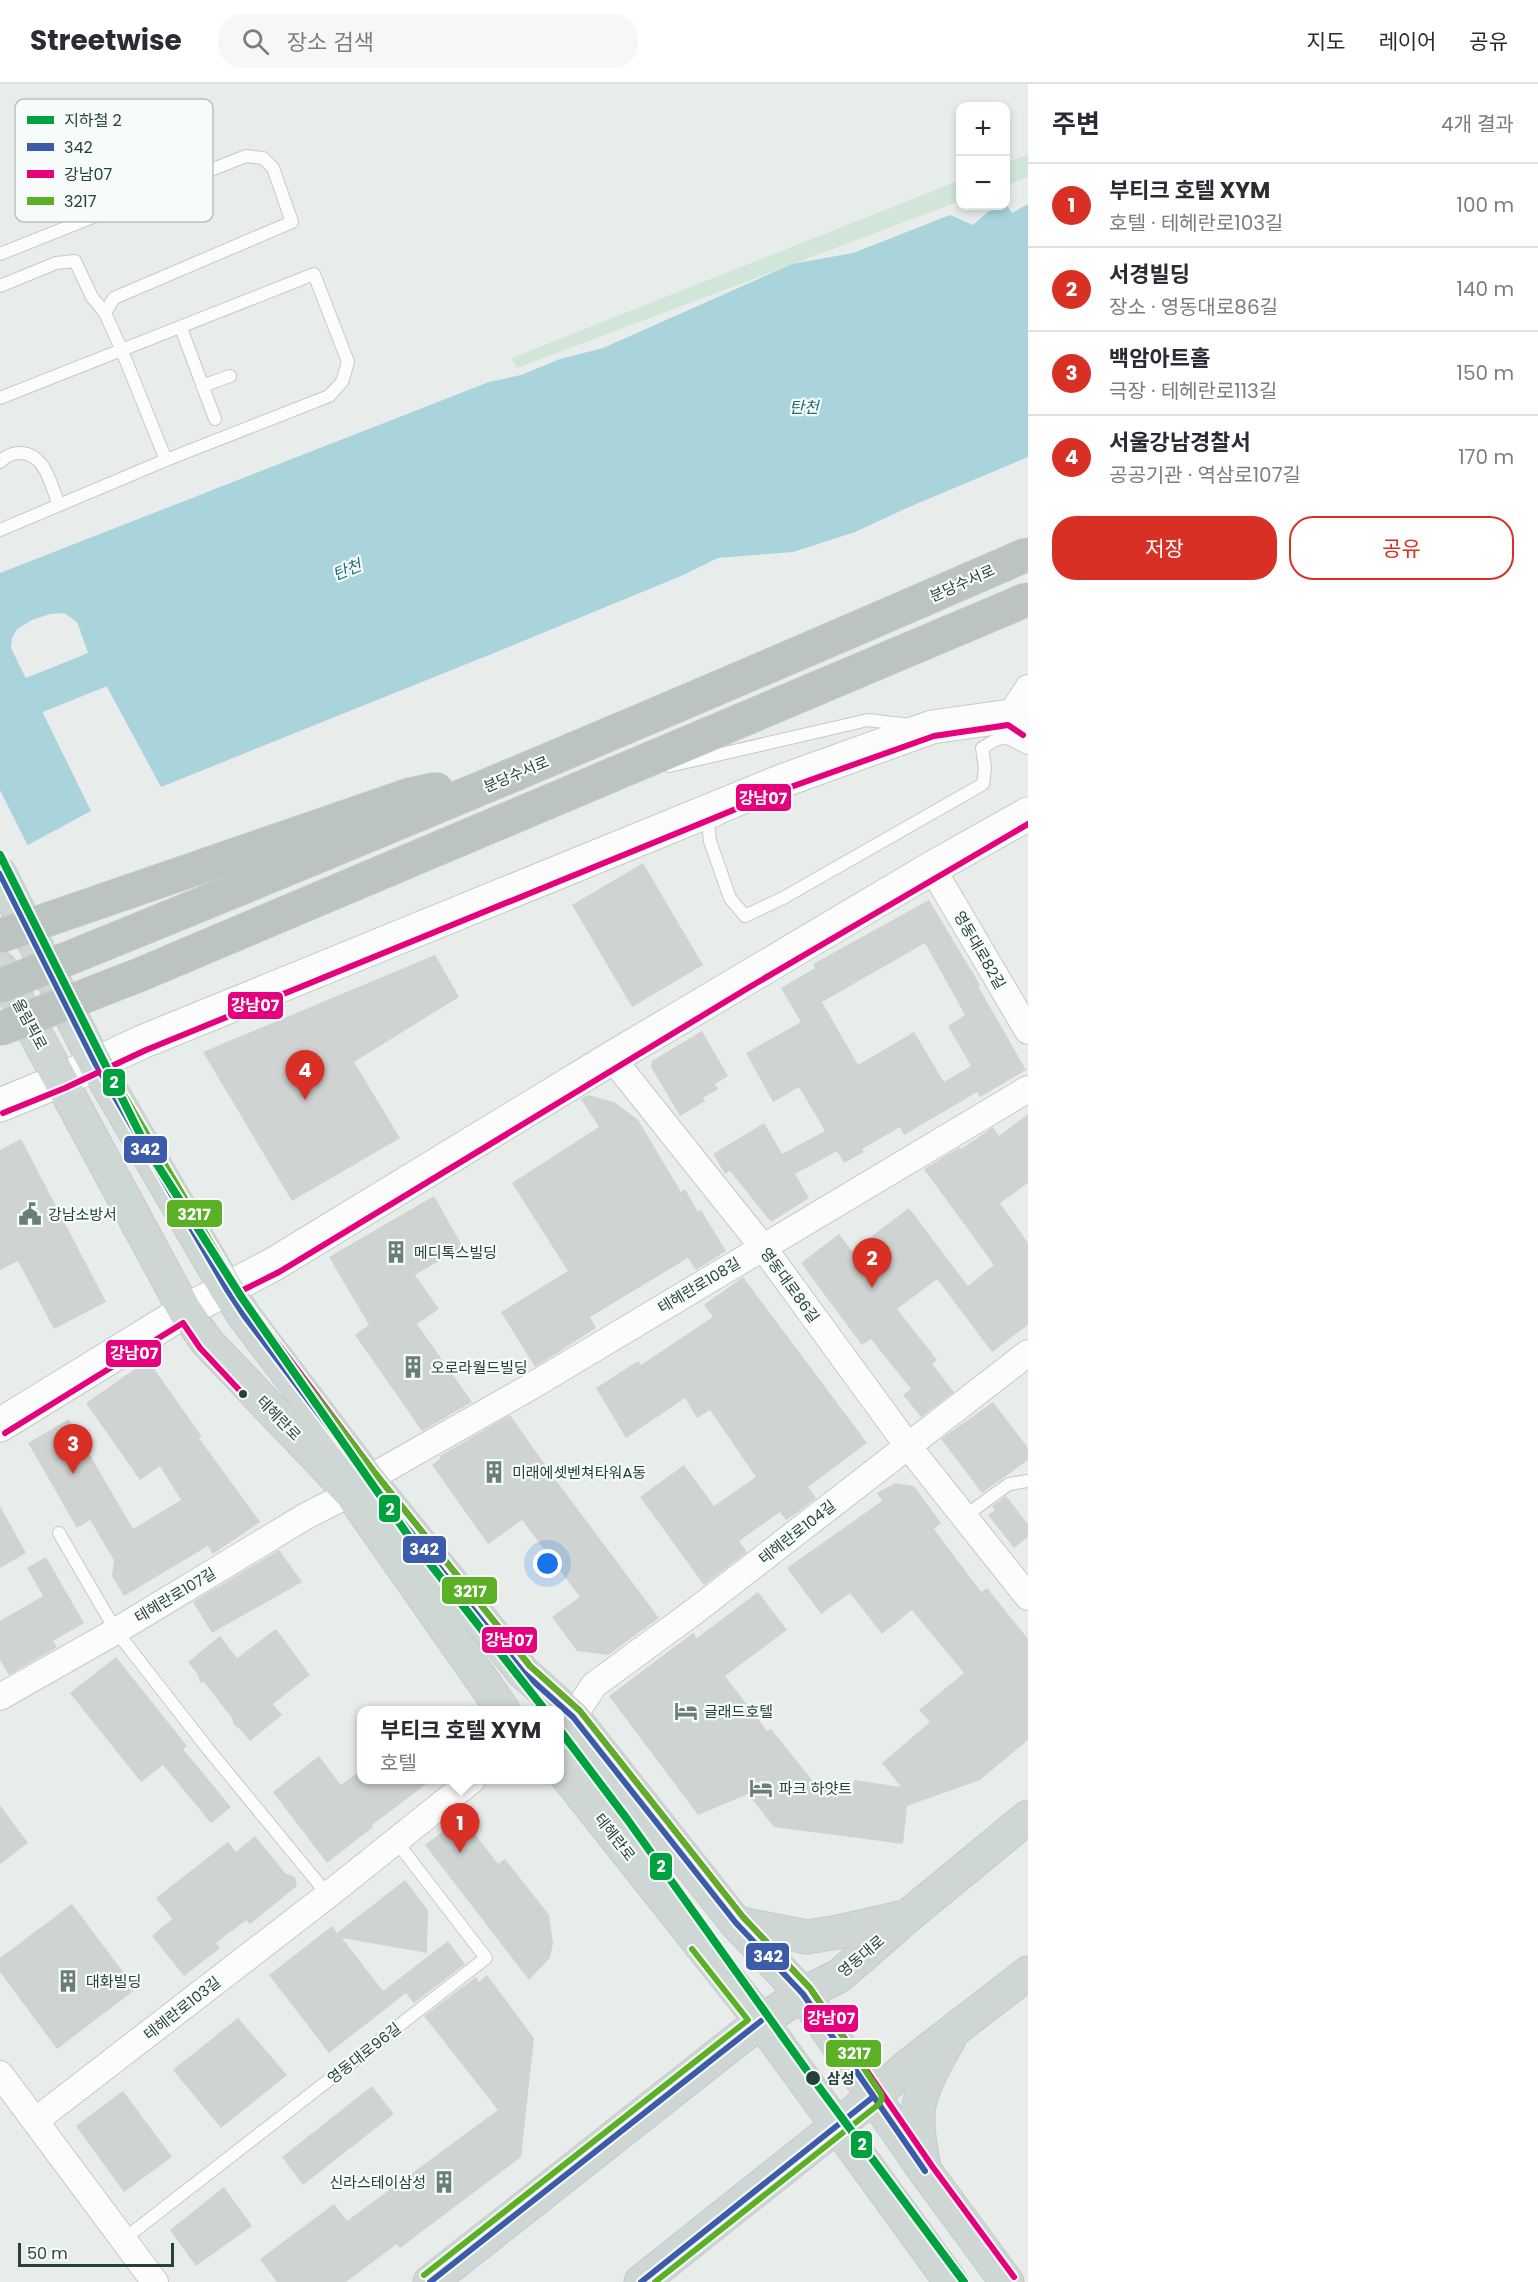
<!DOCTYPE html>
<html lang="ko">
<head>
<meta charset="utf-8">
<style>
  :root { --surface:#fff; --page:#f7f7f7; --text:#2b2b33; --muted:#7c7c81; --line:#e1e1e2; --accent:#d93025 }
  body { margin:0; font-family:Poppins,"Noto Sans KR",sans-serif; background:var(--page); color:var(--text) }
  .controls { position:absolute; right:18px; top:18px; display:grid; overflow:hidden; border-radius:12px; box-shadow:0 3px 9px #0003 }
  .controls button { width:54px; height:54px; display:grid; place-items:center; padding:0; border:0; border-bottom:2px solid var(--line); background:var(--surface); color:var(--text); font:30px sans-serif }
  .scale { position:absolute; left:18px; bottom:15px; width:156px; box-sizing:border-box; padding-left:6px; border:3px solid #24423a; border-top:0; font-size:16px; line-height:21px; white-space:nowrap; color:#24423a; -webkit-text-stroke:4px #f7fbf9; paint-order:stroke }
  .you { position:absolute; left:548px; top:1480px; width:21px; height:21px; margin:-15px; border:4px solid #fff; border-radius:50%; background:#1a73e8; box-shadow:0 0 0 9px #1a73e833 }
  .badge { display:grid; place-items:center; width:39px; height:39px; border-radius:50%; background:var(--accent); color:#fff; font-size:20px; font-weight:700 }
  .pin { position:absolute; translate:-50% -50px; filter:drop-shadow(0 2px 3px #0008) }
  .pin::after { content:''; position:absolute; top:32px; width:21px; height:18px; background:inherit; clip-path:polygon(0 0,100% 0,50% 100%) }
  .popup { position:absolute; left:357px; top:1622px; width:207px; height:78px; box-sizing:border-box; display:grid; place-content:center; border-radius:12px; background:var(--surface); filter:drop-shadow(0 2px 4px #0005); font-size:20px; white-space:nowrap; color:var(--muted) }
  .popup b { font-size:22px; color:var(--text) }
  .popup::after { content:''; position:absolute; left:50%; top:100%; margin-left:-12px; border:12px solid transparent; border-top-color:var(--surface) }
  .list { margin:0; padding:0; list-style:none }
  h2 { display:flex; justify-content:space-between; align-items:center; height:78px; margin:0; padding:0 24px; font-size:26px }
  h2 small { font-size:20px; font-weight:400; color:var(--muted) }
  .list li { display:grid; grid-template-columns:39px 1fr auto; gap:18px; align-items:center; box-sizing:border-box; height:84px; padding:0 24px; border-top:2px solid var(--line) }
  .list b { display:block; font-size:22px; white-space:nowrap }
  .list p { margin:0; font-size:20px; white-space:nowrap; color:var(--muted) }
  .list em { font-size:20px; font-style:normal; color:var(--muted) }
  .actions { display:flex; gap:12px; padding:18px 24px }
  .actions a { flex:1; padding:14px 0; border:2px solid var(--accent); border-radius:24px; text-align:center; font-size:21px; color:var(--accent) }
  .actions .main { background:var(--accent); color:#fff }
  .icon { flex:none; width:33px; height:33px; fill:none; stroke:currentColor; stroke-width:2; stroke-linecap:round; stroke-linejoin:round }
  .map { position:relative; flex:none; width:1028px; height:2198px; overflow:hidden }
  header { display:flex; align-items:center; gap:36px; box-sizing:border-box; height:84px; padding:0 30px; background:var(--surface); border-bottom:2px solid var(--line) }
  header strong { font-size:28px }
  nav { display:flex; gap:33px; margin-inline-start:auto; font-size:21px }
  .search { width:420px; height:54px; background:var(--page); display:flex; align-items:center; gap:15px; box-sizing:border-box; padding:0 21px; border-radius:24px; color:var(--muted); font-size:22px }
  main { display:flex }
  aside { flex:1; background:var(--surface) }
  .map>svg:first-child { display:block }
  .green { fill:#d1e6d8 }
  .water { fill:#a9d4db }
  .pier { fill:#e8edeb }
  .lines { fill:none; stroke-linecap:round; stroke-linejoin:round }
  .river { stroke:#a9d4db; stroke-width:38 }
  .building { fill:#cfd4d2; fill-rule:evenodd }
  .lane-casing { stroke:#c5cac8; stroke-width:14 }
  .street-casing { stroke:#c5cac8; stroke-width:28 }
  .secondary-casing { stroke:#c3cbc8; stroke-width:35 }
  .primary-casing { stroke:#c3ccc9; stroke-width:35 }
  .lane { stroke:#fcfcfc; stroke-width:12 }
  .street { stroke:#fcfcfc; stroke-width:26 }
  .secondary { stroke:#fcfcfc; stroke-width:33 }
  .primary { stroke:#cfd7d5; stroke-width:33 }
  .highway-bridge-casing { stroke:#c3ccc9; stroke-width:35; stroke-linecap:butt }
  .highway-bridge { stroke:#bcc4c2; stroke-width:33 }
  .bus-1-casing { stroke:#f7fbf9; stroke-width:10 }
  .bus-2-casing { stroke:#f7fbf9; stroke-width:10 }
  .bus-3-casing { stroke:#f7fbf9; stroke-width:10 }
  .bus-1 { stroke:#3d5bab; stroke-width:6 }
  .bus-2 { stroke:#e5007d; stroke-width:6 }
  .bus-3 { stroke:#5bb025; stroke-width:6 }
  .metro-1-casing { stroke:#f7fbf9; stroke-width:12 }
  .metro-1 { stroke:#00a23f; stroke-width:8 }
  .bus-dot { fill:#24423a; stroke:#f7fbf9; stroke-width:2 }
  .labels { text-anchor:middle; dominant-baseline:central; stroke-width:4.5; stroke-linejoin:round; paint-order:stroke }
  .street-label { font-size:15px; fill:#24423a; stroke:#f7fbf9 }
  .poi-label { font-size:15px; fill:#24423a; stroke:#f7fbf9; text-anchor:start }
  .stop-label { font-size:15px; font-weight:bold; fill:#24423a; stroke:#f7fbf9; text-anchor:start }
  .water-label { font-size:16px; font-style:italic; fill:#1c6f80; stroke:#f7fbf9 }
  .key { fill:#f7fbf9; stroke:#b8c4c0; stroke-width:1.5 }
  .key-label { font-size:16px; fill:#24423a }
  .line-badge { stroke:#f7fbf9; stroke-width:2 }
  .badge-label { font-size:16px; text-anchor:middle; font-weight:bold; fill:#fff }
</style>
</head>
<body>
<header>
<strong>Streetwise</strong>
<div class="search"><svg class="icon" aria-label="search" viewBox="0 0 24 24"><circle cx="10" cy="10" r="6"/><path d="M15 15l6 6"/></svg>장소 검색</div>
<nav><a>지도</a><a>레이어</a><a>공유</a></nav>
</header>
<main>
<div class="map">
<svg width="1028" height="2198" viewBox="0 0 1028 2198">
  <rect width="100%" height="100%" fill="#e8edeb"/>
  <!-- green -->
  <path class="green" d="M1028 70V93L1006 101V79Z
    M960 96V117L517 284 512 274Z"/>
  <!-- water -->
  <path class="water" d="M1006 120 1012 129 1028 120V373L909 423 855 448 812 462 793 468 718 474 681 492 494 569 161 703 87 566 77 538 64 529 50 530 32 536 17 545 12 554 11 564 91 727 0 776V489L489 298 521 291 560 275 603 264 792 180 853 169 950 131 973 141 988 128Z"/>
  <!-- pier -->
  <path class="pier" d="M0 706 29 764 0 780Z"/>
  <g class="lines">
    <!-- river -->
    <path class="river" d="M0 625 146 566"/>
  </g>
  <!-- building -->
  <path class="building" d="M643 779 703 881 632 923 572 821Z
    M929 816 980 901 978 902 1026 986 980 1013 977 1008 904 1051 900 1043 862 1065 864 1068 844 1079 837 1067 795 1090 809 1114 771 1138 730 1087 725 1090 713 1070 764 1039 782 1070 825 1047 799 1003 773 1018 746 969 801 938 781 904 815 884 813 880ZM925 859 965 931 948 942 971 982 944 998 914 948 858 981 822 918Z
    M435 871 459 913 354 978 400 1054 292 1117 203 968Z
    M702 947 728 992 715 1000 718 1005 703 1014 705 1017 680 1032 651 983 652 977Z
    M588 1011 614 1018 638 1036 681 1108 685 1105 698 1128 701 1126 726 1167 696 1186 688 1174 590 1233 596 1244 535 1283 501 1228 568 1187 512 1099 599 1043 581 1015Z
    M1028 1030V1099L1000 1119 1028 1159V1241L992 1268 937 1195 897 1225 937 1276 932 1280 954 1308 921 1333 903 1311 911 1305 871 1255 862 1261 801 1179 839 1150 852 1167 909 1124 968 1202 994 1181 924 1085 960 1063 961 1065 993 1043 999 1052Z
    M21 1055 106 1218 54 1245 18 1177 0 1186V1066Z
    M434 1112 463 1163 415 1191 439 1225 417 1240 472 1318 422 1347 355 1251 369 1241 329 1173Z
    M743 1193 867 1359 808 1403 816 1414 801 1426 786 1436 780 1428 739 1457 747 1468 704 1501 640 1413 684 1381 714 1422 756 1393 710 1326 697 1334 685 1314 626 1354 596 1304 638 1277 641 1281 713 1233 704 1221Z
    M148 1276 202 1353 199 1354 260 1438 213 1470 208 1462 124 1512 112 1492 114 1476 90 1436 77 1444 28 1359 69 1335 133 1445 181 1416 160 1382 140 1396 86 1319Z
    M993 1318 1028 1364V1376L982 1409 941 1355Z
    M510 1331 555 1395 659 1534 608 1571 577 1567 552 1533 580 1513 522 1436 488 1460 432 1381 441 1374 440 1372Z
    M895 1399 914 1402 941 1439 934 1445 981 1508 987 1504 1028 1555V1656L980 1696 907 1722 903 1760 774 1743 748 1710 698 1731 609 1612 693 1549 697 1554 758 1508 787 1546 725 1592 767 1647 771 1645 817 1702 853 1706 854 1696 901 1703 882 1679 930 1638 919 1626 964 1589 912 1526 882 1550 850 1509 821 1530 787 1484 882 1417 877 1409Z
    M1006 1412 1028 1440V1453L1014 1464 988 1431 995 1426 992 1422Z
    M0 1422 26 1469 0 1484Z
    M279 1466 302 1498 212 1549 193 1518Z
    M46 1473 84 1539 53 1557 57 1563 9 1591 0 1576V1537L43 1512 27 1484Z
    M276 1545 310 1591 273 1620 282 1631 250 1657 241 1646 234 1641 232 1634 204 1598 200 1599 198 1591 188 1578 220 1552 237 1574Z
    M116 1573 187 1662 183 1665 231 1723 211 1739 163 1681 141 1698 70 1609Z
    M319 1672 341 1701 361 1686V1695H433L372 1741 373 1743 327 1779 273 1708Z
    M0 1721 28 1759 0 1780Z
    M462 1733 498 1780 505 1775 549 1831 553 1859 550 1874 529 1896 425 1761Z
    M255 1752 285 1789 295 1793 297 1802 250 1840 246 1836 216 1859 220 1864 184 1892 152 1852 172 1835 156 1814 228 1758 236 1768Z
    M405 1796 428 1826 427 1869 342 1854 383 1907 448 1857 465 1880 414 1919 406 1909 329 1969 269 1891 332 1842 337 1849Z
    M72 1820 136 1905 57 1965 0 1888V1874Z
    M487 1891 534 1954 521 2073 400 2164 397 2160 346 2198H277L260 2175 334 2120 347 2137 498 2026 424 1932 476 1893 479 1898Z
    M238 1934 287 1991 221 2044 173 1986Z
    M372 2002 394 2030 303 2101 282 2073Z
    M123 2007 172 2073 124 2108 76 2042Z
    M224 2103 252 2142 196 2182 170 2146Z"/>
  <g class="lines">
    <!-- lane casing -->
    <g class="lane-casing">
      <path id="lane" d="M0 170 246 72 263 74 273 84 292 138 114 214 105 229
        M0 202 56 179 75 177 92 213 105 229 122 267 166 376
        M181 244 215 335
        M202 302 230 292
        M0 314 314 190 348 278 342 298 329 312 166 376 0 446
        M0 378C12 365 31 366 42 381 50 392 54 409 59 421
        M669 682 868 636 910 641
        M719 735 708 740 710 757 730 814 745 832 783 814 983 700 985 684 982 664C1008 648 1003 653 1028 664
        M965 1432 1009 1400 1028 1397
        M59 1449 116 1547 208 1665 328 1811
        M124 2155 486 1874 396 1757"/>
    </g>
    <!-- street casing -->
    <g class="street-casing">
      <path id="street" d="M1010 632 1028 604
        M932 784 1028 947
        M612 974 762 1162 908 1362 1028 1513
        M368 1395 530 1303 1028 1005
        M0 1613 116 1547 306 1432 351 1409
        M573 1633 594 1601 695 1527 1028 1269
        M0 1990 155 2198
        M35 2037 328 1811 472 1696"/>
    </g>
    <!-- secondary casing -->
    <g class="secondary-casing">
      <path id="secondary" d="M0 1021 61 996 142 958 782 697 932 643 1010 632 1028 643
        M0 1341 185 1227 274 1180 612 974 932 784 1028 730"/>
    </g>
    <!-- primary casing -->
    <g class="primary-casing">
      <path id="primary" d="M0 790 95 979 226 1204 245 1233 368 1395 523 1588 573 1633 736 1839 803 1910 925 2087 1007 2198
        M0 884 185 1227 207 1258 351 1409 503 1626
        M559 1682 761 1937 951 2198
        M736 1839 807 1853 838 1848 904 1833
        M924 2083C920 2064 916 2040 919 2021 924 1998 938 1975 949 1955
        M430 2198 761 1937 803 1910 839 1892 909 1831 1028 1733
        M641 2198 873 2013 909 1981 1028 1889"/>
    </g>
    <!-- lane -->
    <use href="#lane" class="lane"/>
    <!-- street -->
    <use href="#street" class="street"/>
    <!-- secondary -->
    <use href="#secondary" class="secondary"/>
    <!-- primary -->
    <use href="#primary" class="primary"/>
    <!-- highway-bridge casing -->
    <g class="highway-bridge-casing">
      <path id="highway-bridge" d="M0 852 409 711 437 705
        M0 902C345 763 687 619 1028 470
        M0 945 139 891 1028 515"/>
    </g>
    <!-- highway-bridge -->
    <use href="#highway-bridge" class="highway-bridge"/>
    <!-- bus-1 casing -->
    <g class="bus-1-casing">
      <path id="bus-1" d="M0 790 95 979 226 1204 245 1233 368 1395 523 1588 573 1633 736 1839 803 1910 925 2087
        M430 2198 761 1937
        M641 2198 873 2013"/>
    </g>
    <!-- bus-2 casing -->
    <g class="bus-2-casing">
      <path id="bus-2" d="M3 1029 65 1004 146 966 785 705 934 652 1008 641 1023 651
        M5 1349 183 1239 200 1264 243 1310
        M1014 2193 932 2082 810 1904 743 1833 580 1627 530 1582 375 1389 239 1208 279 1188 748 904 1028 740"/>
    </g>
    <!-- bus-3 casing -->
    <g class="bus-3-casing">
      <path id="bus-3" d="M8 786 103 975 252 1228 375 1389 530 1582 580 1627 743 1833 810 1904 881 2010 882 2015 879 2020 655 2198
        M424 2191 748 1936 692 1865"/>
    </g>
    <!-- bus-1 -->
    <use href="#bus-1" class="bus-1"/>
    <!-- bus-2 -->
    <use href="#bus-2" class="bus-2"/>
    <!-- bus-3 -->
    <use href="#bus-3" class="bus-3"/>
    <!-- metro-1 casing -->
    <g class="metro-1-casing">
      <path id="metro-1" d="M0 771 148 1066 242 1214 412 1457 545 1626
        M559 1645 627 1735 813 1995 964 2198"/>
    </g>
    <!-- metro-1 -->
    <use href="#metro-1" class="metro-1"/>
  </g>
  <!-- icons -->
  <defs>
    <g id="civic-bare" transform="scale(1.8)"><path d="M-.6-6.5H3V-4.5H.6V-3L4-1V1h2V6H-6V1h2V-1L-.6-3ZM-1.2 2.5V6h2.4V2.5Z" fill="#697e78" stroke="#f7fbf9" stroke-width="2.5" paint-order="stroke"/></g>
    <g id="building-bare" transform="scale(1.8)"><path d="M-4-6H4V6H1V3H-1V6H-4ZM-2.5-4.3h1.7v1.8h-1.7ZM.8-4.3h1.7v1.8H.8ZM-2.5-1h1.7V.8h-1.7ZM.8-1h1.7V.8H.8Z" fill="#697e78" stroke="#f7fbf9" stroke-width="2.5" paint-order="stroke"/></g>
    <g id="hotel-bare" transform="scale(1.8)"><path d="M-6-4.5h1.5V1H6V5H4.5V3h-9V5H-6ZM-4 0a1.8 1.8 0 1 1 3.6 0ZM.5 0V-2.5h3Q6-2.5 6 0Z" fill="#697e78" stroke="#f7fbf9" stroke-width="2.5" paint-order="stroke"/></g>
  </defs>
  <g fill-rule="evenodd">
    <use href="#civic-bare" x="30" y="1130"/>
    <use href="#building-bare" x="396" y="1168"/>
    <use href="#building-bare" x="413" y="1283"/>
    <use href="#building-bare" x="494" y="1388"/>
    <use href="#hotel-bare" x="686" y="1627"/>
    <use href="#hotel-bare" x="761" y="1704"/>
    <use href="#building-bare" x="68" y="1897"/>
    <use href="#building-bare" x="444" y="2098"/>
  </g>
  <!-- markers -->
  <g class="bus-dot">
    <circle cx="243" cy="1310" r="5"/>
    <circle cx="813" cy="1994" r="8"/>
  </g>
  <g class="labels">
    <!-- street labels -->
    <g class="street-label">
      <text transform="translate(962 499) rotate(-24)">분당수서로</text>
      <text transform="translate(516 690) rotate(-23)">분당수서로</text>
      <text transform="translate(980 866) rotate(60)">영동대로82길</text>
      <text transform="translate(30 940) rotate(62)">올림픽로</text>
      <text transform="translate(699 1201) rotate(-31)">테헤란로108길</text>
      <text transform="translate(790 1201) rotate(54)">영동대로86길</text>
      <text transform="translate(279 1334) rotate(46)">테헤란로</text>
      <text transform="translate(797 1448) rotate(-38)">테헤란로104길</text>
      <text transform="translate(175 1511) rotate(-31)">테헤란로107길</text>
      <text transform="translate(615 1753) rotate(52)">테헤란로</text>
      <text transform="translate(861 1872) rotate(-40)">영동대로</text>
      <text transform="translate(182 1924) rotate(-38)">테헤란로103길</text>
      <text transform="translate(364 1969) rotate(-38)">영동대로96길</text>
    </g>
    <!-- poi labels -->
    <g class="poi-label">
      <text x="48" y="1130">강남소방서</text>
      <text x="414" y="1168">메디톡스빌딩</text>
      <text x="431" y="1283">오로라월드빌딩</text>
      <text x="512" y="1388">미래에셋벤쳐타워A동</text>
      <text x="704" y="1627">글래드호텔</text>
      <text x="779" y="1704">파크 하얏트</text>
      <text x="86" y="1897">대화빌딩</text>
      <text x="426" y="2098" text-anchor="end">신라스테이삼성</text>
    </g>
    <!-- stop labels -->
    <g class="stop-label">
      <text x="827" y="1994">삼성</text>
    </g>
    <!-- water labels -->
    <g class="water-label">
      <text x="804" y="323">탄천</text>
      <text transform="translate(347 486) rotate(-22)">탄천</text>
    </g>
  </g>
  <!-- legend -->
  <rect x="15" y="15" width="198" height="123" rx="9" class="key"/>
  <rect x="27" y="32" width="27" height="8" fill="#00a23f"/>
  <rect x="27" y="59" width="27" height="8" fill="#3d5bab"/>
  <rect x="27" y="86" width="27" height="8" fill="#e5007d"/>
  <rect x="27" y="113" width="27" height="8" fill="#5bb025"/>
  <g class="key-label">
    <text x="64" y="42">지하철 2</text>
    <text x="64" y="69">342</text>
    <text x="64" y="96">강남07</text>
    <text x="64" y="123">3217</text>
  </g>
  <g class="line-badge">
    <rect x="735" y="699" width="57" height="29" rx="6" fill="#e5007d"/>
    <rect x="227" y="907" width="57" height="29" rx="6" fill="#e5007d"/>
    <rect x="102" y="984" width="24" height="29" rx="6" fill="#00a23f"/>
    <rect x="123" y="1051" width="45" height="29" rx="6" fill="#3d5bab"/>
    <rect x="166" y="1115" width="57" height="29" rx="6" fill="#5bb025"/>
    <rect x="105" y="1255" width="57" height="29" rx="6" fill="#e5007d"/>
    <rect x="378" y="1410" width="23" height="29" rx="6" fill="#00a23f"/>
    <rect x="402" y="1451" width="45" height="29" rx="6" fill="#3d5bab"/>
    <rect x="441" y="1492" width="57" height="29" rx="6" fill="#5bb025"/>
    <rect x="481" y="1542" width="57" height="28" rx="6" fill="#e5007d"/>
    <rect x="649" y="1768" width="24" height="29" rx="6" fill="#00a23f"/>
    <rect x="745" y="1858" width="45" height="29" rx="6" fill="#3d5bab"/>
    <rect x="803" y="1920" width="56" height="29" rx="6" fill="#e5007d"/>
    <rect x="825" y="1955" width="57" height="29" rx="6" fill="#5bb025"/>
    <rect x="850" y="2046" width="23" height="29" rx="6" fill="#00a23f"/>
  </g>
  <g class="badge-label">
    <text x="763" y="720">강남07</text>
    <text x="255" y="927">강남07</text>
    <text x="114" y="1004">2</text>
    <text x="145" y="1071">342</text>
    <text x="194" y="1136">3217</text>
    <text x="134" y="1275">강남07</text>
    <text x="390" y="1431">2</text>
    <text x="424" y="1471">342</text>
    <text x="470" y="1513">3217</text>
    <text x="509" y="1562">강남07</text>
    <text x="661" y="1788">2</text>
    <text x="768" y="1878">342</text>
    <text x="831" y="1940">강남07</text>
    <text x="854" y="1975">3217</text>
    <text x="862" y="2066">2</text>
  </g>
</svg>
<div class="controls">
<button>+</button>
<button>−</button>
</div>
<div class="scale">50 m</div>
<div class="you"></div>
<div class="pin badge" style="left:460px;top:1769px">1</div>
<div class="popup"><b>부티크 호텔 XYM</b>호텔</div>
<div class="pin badge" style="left:872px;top:1204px">2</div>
<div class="pin badge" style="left:73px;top:1390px">3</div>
<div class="pin badge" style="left:305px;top:1016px">4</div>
</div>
<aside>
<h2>주변<small>4개 결과</small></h2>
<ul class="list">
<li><span class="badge">1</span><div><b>부티크 호텔 XYM</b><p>호텔 · 테헤란로103길</p></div><em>100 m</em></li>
<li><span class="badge">2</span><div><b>서경빌딩</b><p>장소 · 영동대로86길</p></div><em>140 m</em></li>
<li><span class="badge">3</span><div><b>백암아트홀</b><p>극장 · 테헤란로113길</p></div><em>150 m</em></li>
<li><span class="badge">4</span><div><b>서울강남경찰서</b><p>공공기관 · 역삼로107길</p></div><em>170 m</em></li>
</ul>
<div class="actions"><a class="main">저장</a><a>공유</a></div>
</aside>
</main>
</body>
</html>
